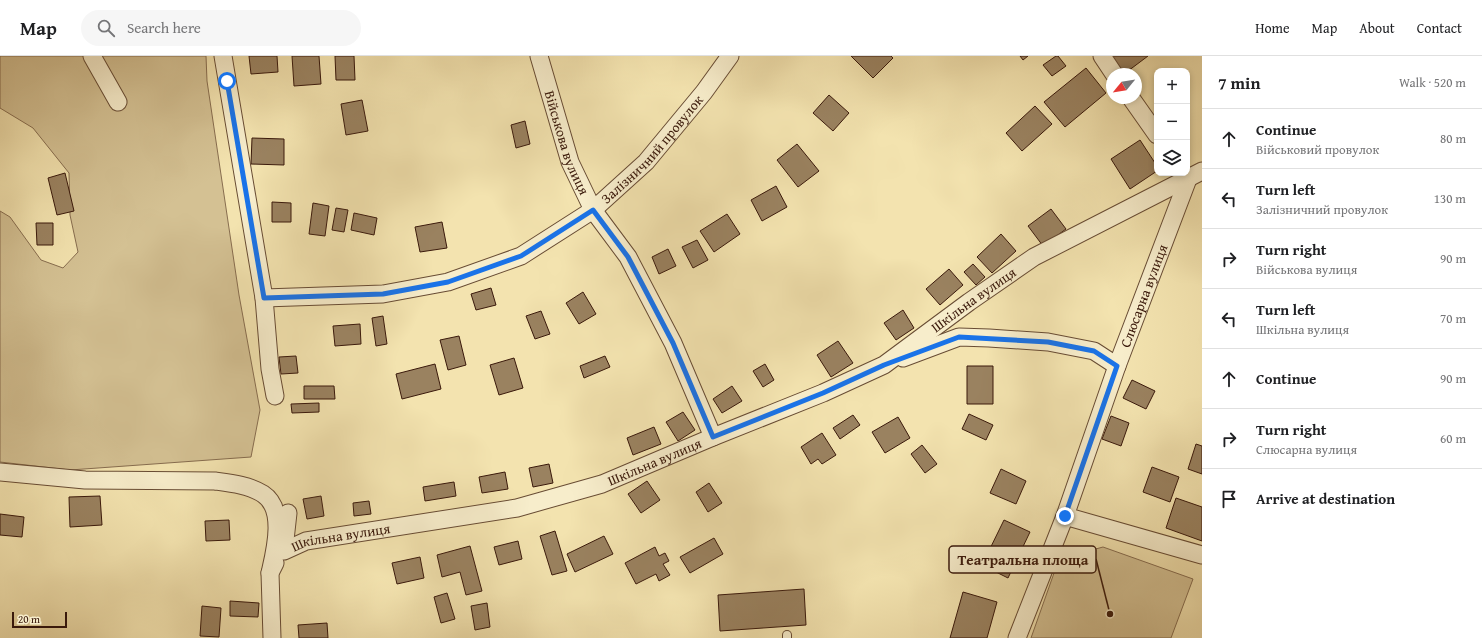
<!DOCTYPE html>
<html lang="en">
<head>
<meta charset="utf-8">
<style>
  :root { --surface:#fff; --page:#f6f6f6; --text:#202124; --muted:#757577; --line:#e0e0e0 }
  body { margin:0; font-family:"Gentium Book Plus",serif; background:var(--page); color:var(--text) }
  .controls { position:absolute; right:12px; top:12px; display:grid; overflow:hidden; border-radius:8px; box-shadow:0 2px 6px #0003 }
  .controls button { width:36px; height:36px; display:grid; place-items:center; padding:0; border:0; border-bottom:1px solid var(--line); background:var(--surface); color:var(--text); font:20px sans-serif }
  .compass { position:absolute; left:1106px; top:12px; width:36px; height:36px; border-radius:50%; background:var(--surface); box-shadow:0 2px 6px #0003; rotate:240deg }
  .scale { position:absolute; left:12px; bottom:10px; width:55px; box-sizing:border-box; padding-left:4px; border:2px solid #3a190b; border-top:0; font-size:11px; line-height:14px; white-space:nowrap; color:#3a190b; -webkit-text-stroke:3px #f7edcb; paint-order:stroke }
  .stop { position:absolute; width:12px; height:12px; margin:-9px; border:3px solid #1a73e8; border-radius:50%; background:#fff }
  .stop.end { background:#1a73e8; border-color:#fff; box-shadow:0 1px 4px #0008 }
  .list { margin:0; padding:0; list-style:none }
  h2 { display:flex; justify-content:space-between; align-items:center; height:52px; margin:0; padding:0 16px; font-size:17px }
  h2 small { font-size:13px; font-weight:400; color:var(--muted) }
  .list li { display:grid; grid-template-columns:26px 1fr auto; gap:12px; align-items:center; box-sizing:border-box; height:60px; padding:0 16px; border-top:1px solid var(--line) }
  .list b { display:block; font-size:15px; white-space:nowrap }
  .list p { margin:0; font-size:13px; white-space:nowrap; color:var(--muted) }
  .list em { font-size:13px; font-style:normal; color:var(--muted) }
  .icon { flex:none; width:22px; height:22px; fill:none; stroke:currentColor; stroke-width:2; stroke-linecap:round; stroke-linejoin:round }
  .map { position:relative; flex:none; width:1202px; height:582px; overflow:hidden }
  header { display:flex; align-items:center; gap:24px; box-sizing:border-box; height:56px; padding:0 20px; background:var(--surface); border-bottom:1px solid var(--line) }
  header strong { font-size:19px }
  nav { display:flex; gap:22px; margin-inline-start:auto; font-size:14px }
  .search { width:280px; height:36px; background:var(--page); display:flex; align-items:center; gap:10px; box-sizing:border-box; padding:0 14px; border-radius:22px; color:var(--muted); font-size:15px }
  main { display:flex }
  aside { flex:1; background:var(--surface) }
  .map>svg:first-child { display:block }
  .green { fill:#d4c193; stroke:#876d4f }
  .building { fill:#9a8260; stroke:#3a190b }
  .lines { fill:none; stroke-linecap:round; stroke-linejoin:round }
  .lane-casing { stroke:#684c34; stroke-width:10 }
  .street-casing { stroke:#684c34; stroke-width:19 }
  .lane { stroke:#f7edcb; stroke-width:8 }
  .street { stroke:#f7edcb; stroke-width:17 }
  .route { stroke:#1a73e8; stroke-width:5 }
  .labels { text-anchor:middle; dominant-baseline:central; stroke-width:3; stroke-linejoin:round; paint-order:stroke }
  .street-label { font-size:14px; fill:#3a190b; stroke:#f7edcb }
  .leader { fill:none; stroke:#3a190b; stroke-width:1.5 }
  .callout-dot { fill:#3a190b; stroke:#f7edcb; stroke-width:1.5 }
  .callout { fill:#f7edcb; stroke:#3a190b; stroke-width:1.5 }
  .callout-label { font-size:15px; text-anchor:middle; font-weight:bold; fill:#3a190b }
</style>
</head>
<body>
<header>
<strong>Map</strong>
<div class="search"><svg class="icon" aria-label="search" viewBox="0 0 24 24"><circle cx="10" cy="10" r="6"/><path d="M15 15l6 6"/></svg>Search here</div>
<nav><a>Home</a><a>Map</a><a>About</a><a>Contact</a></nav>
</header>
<main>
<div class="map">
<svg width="1202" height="582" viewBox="0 0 1202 582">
  <rect width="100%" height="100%" fill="#f3e3af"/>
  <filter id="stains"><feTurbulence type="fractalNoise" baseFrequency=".005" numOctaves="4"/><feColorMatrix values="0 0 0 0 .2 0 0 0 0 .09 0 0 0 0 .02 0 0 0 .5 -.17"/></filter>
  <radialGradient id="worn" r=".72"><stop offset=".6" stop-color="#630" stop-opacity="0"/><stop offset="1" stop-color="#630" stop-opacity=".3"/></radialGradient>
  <!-- green -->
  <path class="green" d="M0 0H206L207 25 239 239 260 354 251 401 70 414 0 406V155L10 161 41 204 63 212 78 196 70 159 69 117 33 72 0 52Z
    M1103 491 1193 523 1171 582H1031L1059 503Z"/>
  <!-- building -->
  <path class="building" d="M249 0H277L278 16 251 18Z
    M292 0H319L321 28 294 30Z
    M335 0H354L355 24H336Z
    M851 0H891L893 2 873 22Z
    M1020 0H1028L1023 4Z
    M1056 0H1058L1066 10 1052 20 1043 9Z
    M1110 0H1148L1124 18Z
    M1086 12 1106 37 1065 71 1044 46Z
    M829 39 849 57 833 75 813 57Z
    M362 44 368 75 346 79 341 48Z
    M1035 50 1052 68 1022 95 1006 77Z
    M525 65 530 88 516 92 511 69Z
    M252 82 284 83V109L251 108Z
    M1140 84 1157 110V115L1130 133 1111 103Z
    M797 88 819 115 798 131 777 104Z
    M65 117 74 155 57 159 48 122Z
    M776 130 787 151 762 165 751 144Z
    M272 146 291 147V166H272Z
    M313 147 329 150 325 180 309 178Z
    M336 152 348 154 344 176 332 174Z
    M1051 153 1066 173 1043 190 1028 170Z
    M354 157 377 162 374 179 351 174Z
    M727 158 740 178 714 196 700 175Z
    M442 166 447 192 420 196 415 171Z
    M36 167H53V189H37Z
    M1001 178 1016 195 992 217 977 201Z
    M697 184 708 204 693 212 682 191Z
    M668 193 676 210 659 218 652 201Z
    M973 208 985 221 976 229 964 216Z
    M949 213 963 229 940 249 926 233Z
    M491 232 496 249 476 254 471 238Z
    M583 236 596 258 579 268 566 247Z
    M903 254 914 272 896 284 884 267Z
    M541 255 550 278 535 283 526 260Z
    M383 260 387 288 376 290 372 262Z
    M360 268 361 288 335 290 333 270Z
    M459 280 466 309 448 314 440 284Z
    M838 285 853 307 831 321 817 299Z
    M296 300 298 317 281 318 279 301Z
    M605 300 610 311 584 322 580 310Z
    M514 302 523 332 499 339 490 309Z
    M435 308 441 333 402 343 396 318Z
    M765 308 774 324 763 331 753 315Z
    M967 310H993V348H967Z
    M1132 324 1155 335 1146 353 1123 342Z
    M304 330H334L335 343H304Z
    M732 330 742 345 722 357 713 343Z
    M319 347V356L292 357 291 348Z
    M683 356 695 374 678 385 666 366Z
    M969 358 993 369 986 384 962 373Z
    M853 359 860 369 840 383 833 372Z
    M1111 360 1129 367 1121 390 1102 383Z
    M898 361 910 382 885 397 872 376Z
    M654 371 661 388 633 399 627 382Z
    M822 377 836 399 822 408 818 403 811 408 801 391Z
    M1196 388 1202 390V418L1188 413Z
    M922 389 937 408 925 417 911 398Z
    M549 408 553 427 533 431 529 412Z
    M1152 411 1179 421 1170 446 1143 436Z
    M1001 413 1026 425 1016 448 990 437Z
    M505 416 508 433 482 437 479 421Z
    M647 425 660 444 641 457 628 438Z
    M454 426 456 440 425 445 423 431Z
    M709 427 722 447 708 456 696 436Z
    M100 440 102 469 70 471 69 441Z
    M321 440 324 460 307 463 303 443Z
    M1176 442 1202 451V485L1166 472Z
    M369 445 371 458 354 460 353 447Z
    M0 458 24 461 22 481 0 479Z
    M229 464 230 484 206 485 205 465Z
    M1004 464 1030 476 1008 522 982 509Z
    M555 475 567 515 552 519 540 480Z
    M604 480 613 498 575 516 567 498Z
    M714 482 723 498 690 517 680 501Z
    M518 485 522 503 499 509 494 491Z
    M470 490 482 535 466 539 460 516 442 521 437 499Z
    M655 491 659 500 665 497 669 505 663 508 670 519 659 525 656 518 636 528 625 507Z
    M420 501 424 522 397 528 392 507Z
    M804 533 806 569 720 575 718 539Z
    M963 536 997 546 987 582H950Z
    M447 537 455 563 441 567 434 541Z
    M230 545 259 547 258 561 230 560Z
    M487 547 490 571 475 574 471 550Z
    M202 550 221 552 219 581 200 580Z
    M327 567 328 582H299L298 569Z"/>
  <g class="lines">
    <!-- lane casing -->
    <g class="lane-casing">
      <path id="lane" d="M787 582V579"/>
    </g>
    <!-- street casing -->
    <g class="street-casing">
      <g id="street">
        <path d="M92 0 118 46"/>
        <path d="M223 0 264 242 270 313 275 340"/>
        <path id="s1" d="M539 0 570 106 593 154 628 201 673 287 713 381"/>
        <path d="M1102 0 1114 18"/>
        <path d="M1131 42 1157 79"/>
        <path id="s2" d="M264 242 383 238 448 226 521 200 593 154 646 106 704 36 730 0"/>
        <path d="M903 302 959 281 989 282 1048 286 1094 295 1117 310"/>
        <path d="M0 416 85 424 215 425C230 427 249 429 263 438 286 453 275 495 270 517"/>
        <path d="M1065 460 1202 499"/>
        <path d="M285 484 288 457"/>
        <path id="s3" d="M284 495 306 485 517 452 602 428 713 381 823 337 884 309 969 246 1034 201 1202 115"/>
        <path d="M272 582 270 517 275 507"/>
        <path id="s4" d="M1017 582 1065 460 1117 310 1188 123 1185 119"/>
      </g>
    </g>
    <!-- lane -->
    <use href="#lane" class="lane"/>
    <!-- street -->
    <use href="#street" class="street"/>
  </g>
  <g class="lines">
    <!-- route -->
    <path class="route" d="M227 25 264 242 383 238 448 226 521 200 593 154 628 201 673 287 713 381 823 337 884 309 959 281 1048 286 1094 295 1117 310 1065 460"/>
  </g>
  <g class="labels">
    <!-- street labels -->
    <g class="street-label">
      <text stroke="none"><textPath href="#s1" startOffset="91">Військова вулиця</textPath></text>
      <text stroke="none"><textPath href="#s2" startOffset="433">Залізничний провулок</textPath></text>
      <text stroke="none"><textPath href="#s4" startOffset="365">Слюсарна вулиця</textPath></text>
      <text stroke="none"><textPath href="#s3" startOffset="743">Шкільна вулиця</textPath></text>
      <text stroke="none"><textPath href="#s3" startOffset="383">Шкільна вулиця</textPath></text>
      <text stroke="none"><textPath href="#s3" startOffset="59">Шкільна вулиця</textPath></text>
    </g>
  </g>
  <!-- callouts -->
  <path class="leader" d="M1110 558L1096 503"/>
  <circle class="callout-dot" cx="1110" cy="558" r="4"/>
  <rect class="callout" x="949" y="490" width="147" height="27" rx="4"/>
  <g class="callout-label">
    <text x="1023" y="509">Театральна площа</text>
  </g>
  <rect width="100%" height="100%" filter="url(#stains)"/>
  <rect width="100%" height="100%" fill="url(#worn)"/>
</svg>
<div class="controls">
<button>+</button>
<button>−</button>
<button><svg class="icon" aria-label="layers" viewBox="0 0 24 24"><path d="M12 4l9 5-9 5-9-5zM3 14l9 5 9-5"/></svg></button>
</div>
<svg class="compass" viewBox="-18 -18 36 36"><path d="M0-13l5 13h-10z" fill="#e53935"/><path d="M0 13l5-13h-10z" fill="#757577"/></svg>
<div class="scale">20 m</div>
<div class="stop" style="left:227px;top:25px"></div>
<div class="stop end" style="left:1065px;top:460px"></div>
</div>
<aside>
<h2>7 min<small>Walk · 520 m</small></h2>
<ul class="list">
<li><svg class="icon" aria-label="ahead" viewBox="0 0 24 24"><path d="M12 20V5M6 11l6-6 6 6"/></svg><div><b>Continue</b><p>Військовий провулок</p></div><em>80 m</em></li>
<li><svg class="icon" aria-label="left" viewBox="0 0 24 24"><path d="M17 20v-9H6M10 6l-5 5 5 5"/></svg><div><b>Turn left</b><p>Залізничний провулок</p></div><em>130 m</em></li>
<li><svg class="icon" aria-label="right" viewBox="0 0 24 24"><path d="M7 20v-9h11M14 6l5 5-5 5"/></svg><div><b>Turn right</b><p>Військова вулиця</p></div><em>90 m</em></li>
<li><svg class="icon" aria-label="left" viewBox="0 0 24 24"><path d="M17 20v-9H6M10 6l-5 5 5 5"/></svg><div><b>Turn left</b><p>Шкільна вулиця</p></div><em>70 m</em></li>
<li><svg class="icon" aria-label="ahead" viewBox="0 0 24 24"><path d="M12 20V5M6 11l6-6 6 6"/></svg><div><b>Continue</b></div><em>90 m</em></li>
<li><svg class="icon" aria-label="right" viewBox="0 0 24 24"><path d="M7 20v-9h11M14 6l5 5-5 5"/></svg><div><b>Turn right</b><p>Слюсарна вулиця</p></div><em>60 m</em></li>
<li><svg class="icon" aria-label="arrive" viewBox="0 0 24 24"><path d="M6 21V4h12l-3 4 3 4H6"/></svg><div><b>Arrive at destination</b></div></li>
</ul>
</aside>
</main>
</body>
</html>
